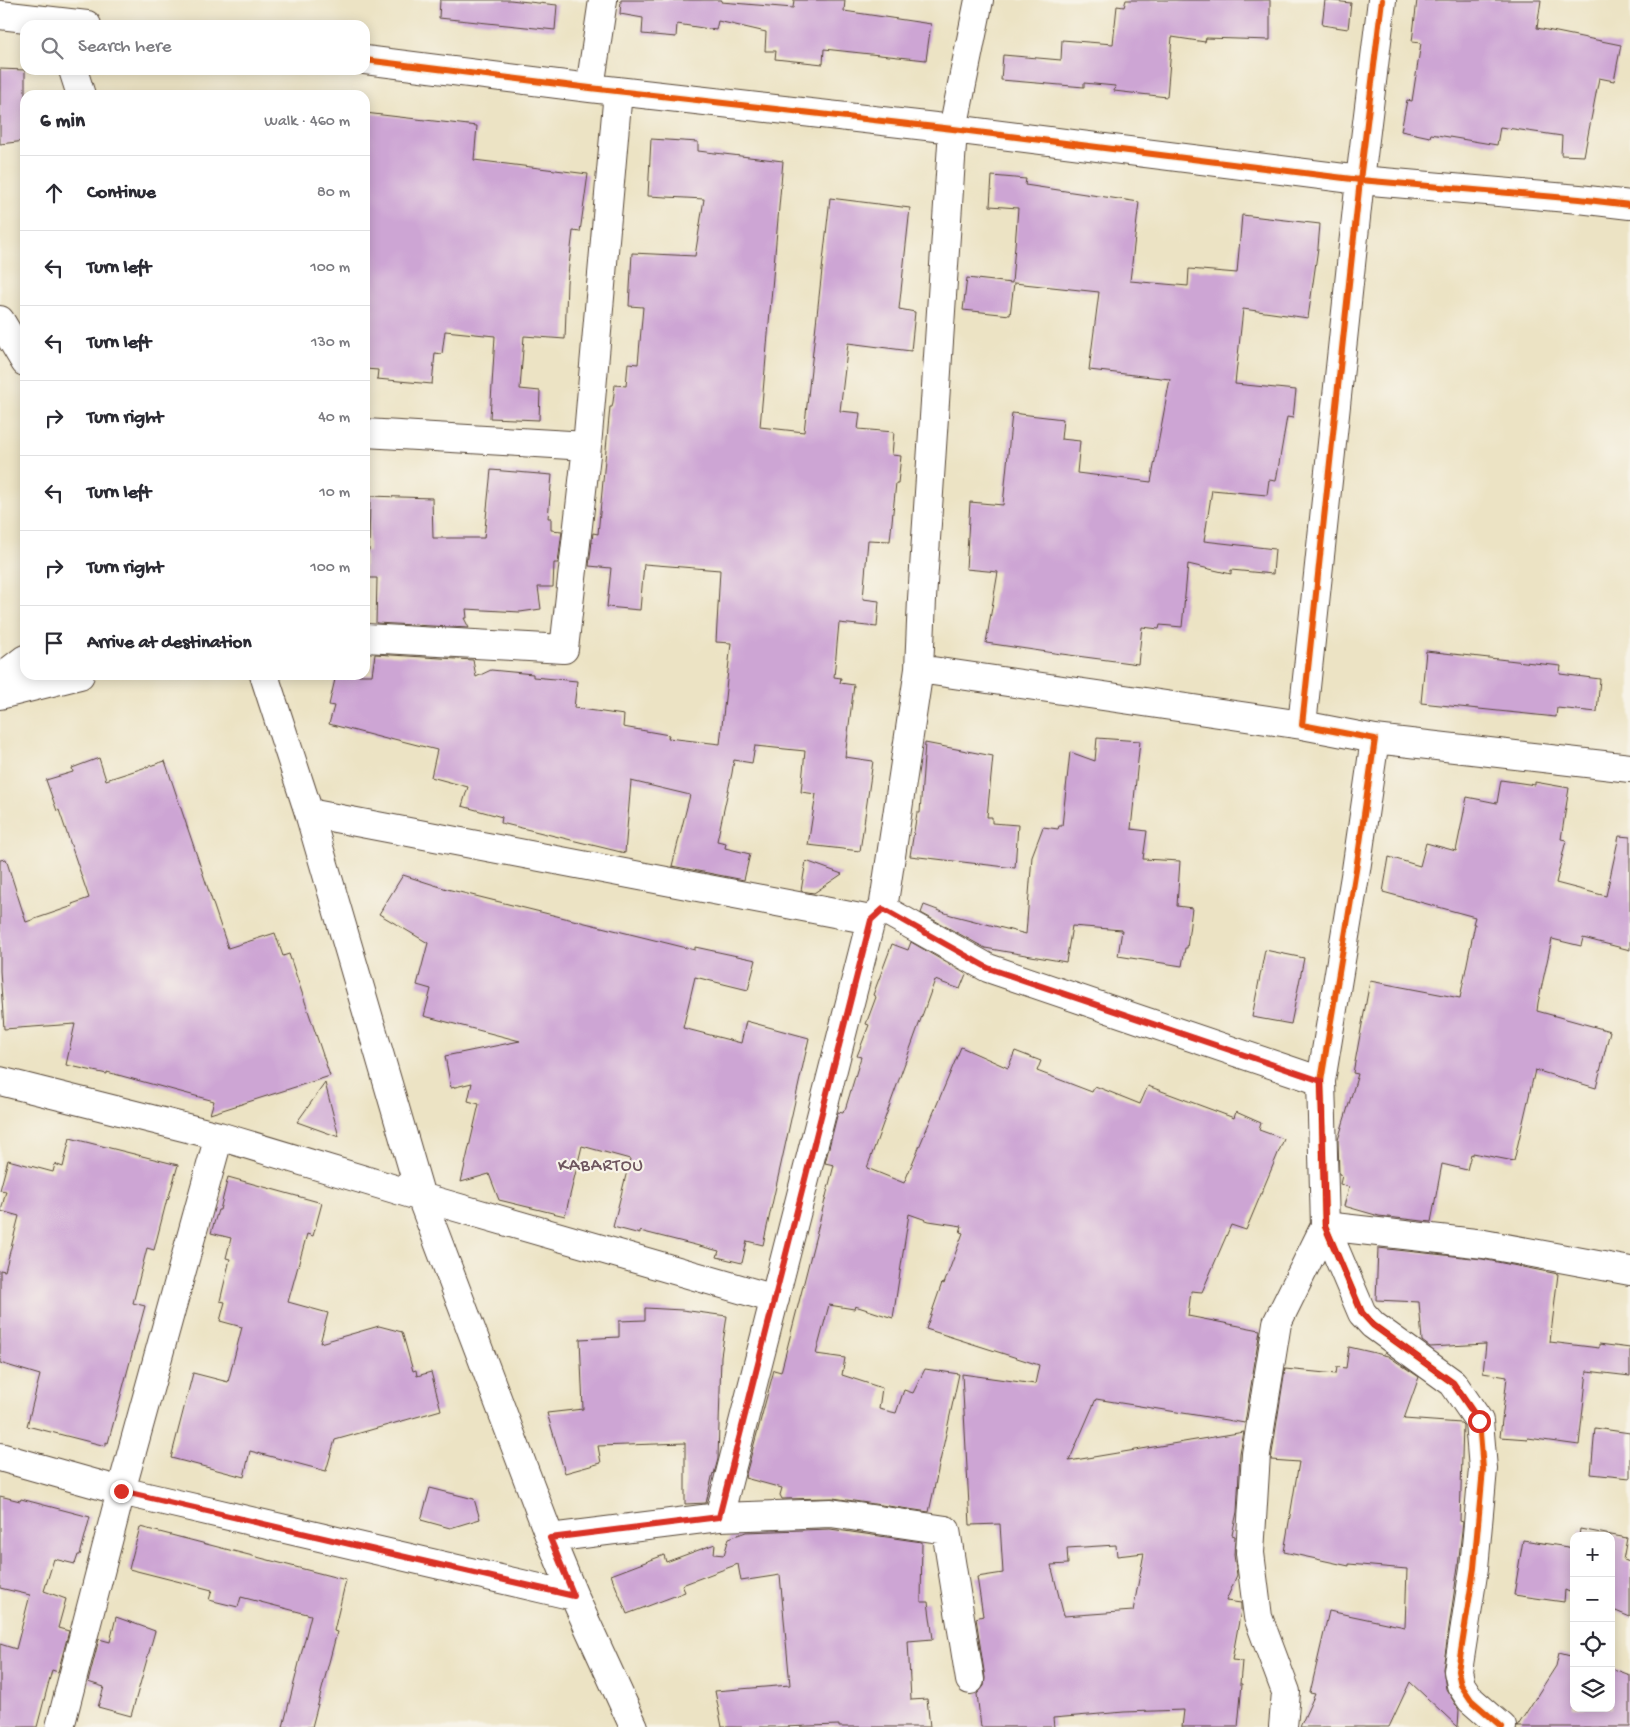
<!DOCTYPE html>
<html lang="en">
<head>
<meta charset="utf-8">
<style>
  :root { --surface:#fff; --page:#f7f7f7; --text:#2b2b33; --muted:#7c7c81; --line:#e1e1e2 }
  body { margin:0; font-family:"Gochi Hand",sans-serif; background:var(--page); color:var(--text) }
  .controls { position:absolute; right:15px; bottom:15px; display:grid; overflow:hidden; border-radius:10px; box-shadow:0 2px 12px #0003 }
  .controls button { width:45px; height:45px; display:grid; place-items:center; padding:0; border:0; border-bottom:1px solid var(--line); background:var(--surface); color:var(--text); font:25px sans-serif }
  .stop { position:absolute; width:15px; height:15px; margin:-11px; border:4px solid #d93025; border-radius:50%; background:#fff }
  .stop.end { background:#d93025; border-color:#fff; box-shadow:0 1px 5px #0008 }
  .list { margin:0; padding:0; list-style:none }
  h2 { display:flex; justify-content:space-between; align-items:center; height:65px; margin:0; padding:0 20px; font-size:21px }
  h2 small { font-size:16px; font-weight:400; color:var(--muted) }
  .list li { display:grid; grid-template-columns:32px 1fr auto; gap:15px; align-items:center; box-sizing:border-box; height:75px; padding:0 20px; border-top:1px solid var(--line) }
  .list b { display:block; font-size:19px; white-space:nowrap }
  .list em { font-size:16px; font-style:normal; color:var(--muted) }
  .icon { flex:none; width:28px; height:28px; fill:none; stroke:currentColor; stroke-width:2; stroke-linecap:round; stroke-linejoin:round }
  .map { position:relative; flex:none; width:1630px; height:1727px; overflow:hidden }
  .search { position:absolute; background:var(--surface); box-shadow:0 2px 12px #0003; left:20px; top:20px; width:350px; height:55px; display:flex; align-items:center; gap:12px; box-sizing:border-box; padding:0 18px; border-radius:15px; color:var(--muted); font-size:19px }
  .panel { position:absolute; background:var(--surface); box-shadow:0 2px 12px #0003; left:20px; top:90px; width:350px; height:590px; border-radius:15px }
  .map>svg:first-child { display:block }
  .building { fill:#cda5d4; fill-rule:evenodd }
  .lines { fill:none; stroke-linecap:round; stroke-linejoin:round }
  .minor-casing { stroke:#564637; stroke-width:30 }
  .minor { stroke:#fff; stroke-width:28 }
  .cycleway-casing { stroke:#f7f3e8; stroke-width:9 }
  .cycleway { stroke:#e8590c; stroke-width:6 }
  .route { stroke:#d93025; stroke-width:6 }
  .labels { text-anchor:middle; dominant-baseline:central; stroke-width:4.5; stroke-linejoin:round; paint-order:stroke }
  .neighbourhood-label { font-size:18px; letter-spacing:1px; fill:#6e555e; stroke:#f7f3e8 }
</style>
</head>
<body>
<div class="map">
<svg width="1630" height="1727" viewBox="0 0 1630 1727">
  <rect width="100%" height="100%" fill="#f7f3e8"/>
  <filter id="ink" filterUnits="userSpaceOnUse"><feTurbulence type="fractalNoise" baseFrequency=".02" numOctaves="2"/><feDisplacementMap in="SourceGraphic" scale="10" xChannelSelector="R" yChannelSelector="G"/><feConvolveMatrix kernelMatrix="1 2 1 2 8 2 1 2 1" color-interpolation-filters="sRGB"/></filter>
  <filter id="wash" filterUnits="userSpaceOnUse"><feTurbulence type="fractalNoise" baseFrequency=".0096" numOctaves="4" result="noise"/><feDisplacementMap in="SourceGraphic" scale="20" xChannelSelector="R" yChannelSelector="G"/><feGaussianBlur stdDeviation="1.12" result="paint"/><feColorMatrix in="noise" values="0 0 0 0 0 0 0 0 0 0 0 0 0 0 0 0 0 1.4 0 .05"/><feComposite in="paint" operator="in"/></filter>
  <g filter="url(#wash)">
    <rect width="100%" height="100%" fill="#ece3c4"/>
    <g id="blocks">
      <!-- building -->
      <path class="building" d="M440 0H510L557 5 555 30 439 18Z
        M621 0H722L721 2 793 8 794 0H845L844 11 931 24 926 60 824 49 823 64 775 59 776 51H765L766 32 718 21 716 30 677 24 676 37 642 34 643 18 620 14Z
        M1126 0H1270V40L1206 38 1205 42 1172 37 1167 97 1114 91 1115 86 1084 83V87L1001 80 1003 55 1061 60 1062 40 1113 44 1117 6 1124 7Z
        M1325 0 1351 3 1348 29 1322 25Z
        M1417 0H1541L1537 28 1621 45 1614 81 1599 78 1584 156 1561 155 1562 136 1500 127 1497 145 1431 134 1430 137 1401 131 1407 100 1412 101 1421 43 1412 42Z
        M0 69 25 70V141L0 144Z
        M365 113 477 126 474 160 588 174 580 232 573 231 567 283 565 339 524 336 520 389 540 391 539 420 490 418 495 336 445 331 442 354 435 353 432 384 377 379 378 370 365 369Z
        M651 139 698 142V151L783 161 760 427 804 432 830 198 910 208 899 309 915 312 911 351 848 343 840 411 860 413 858 429 894 432 892 455 901 456 898 483H896L890 541 868 540 863 599 879 601 877 627 839 623 834 677 841 678 840 683 854 685 845 757 873 761 860 851 808 845 816 794 801 792 805 751 755 746 752 763 734 760 732 773 717 841 726 843 725 848 750 854 744 880 672 866 690 795 631 781 625 853 501 823 502 817 462 806 468 787 431 777 437 750 390 738V740L329 724 334 706 329 705 336 675H372L375 654 473 660 476 677 491 670 533 674V677L577 681 574 708 624 715 623 727 669 735 668 738 720 744 731 643 716 642 720 570 644 564 640 610 607 607 611 568 589 566 593 533 598 534 610 407H612L613 402 615 385 626 386 628 363 638 364 643 307 629 306 632 253 695 256 704 199 648 196Z
        M992 176 1026 179 1025 185 1139 202 1130 281 1188 286 1189 269 1237 273 1242 215 1320 224 1318 248 1308 318 1243 309 1235 384 1296 390 1293 418 1287 417 1276 481 1269 480 1267 495 1212 490 1204 541 1275 549 1273 574 1231 570V574L1188 564 1182 627 1160 625 1159 629 1142 627 1138 664 1054 653 986 643 998 572 966 569 970 502 1003 505 1012 413 1063 419 1061 439 1080 441 1077 473 1151 482 1170 379 1089 370 1099 292 1014 283 1010 315 963 310 967 278 1012 283 1018 208 990 206Z
        M491 470 552 475 548 518H551V530L562 531 558 563H554L553 587H538L541 609 520 612 466 609 467 618H464L469 628 376 623 377 578H365V551H369L370 496 432 498 433 538H484Z
        M1426 651 1561 666 1560 674 1600 679 1597 712 1557 708 1556 717 1421 703Z
        M1097 738 1140 741 1131 829 1147 831 1143 859 1180 861 1177 906 1192 908 1187 948H1185L1182 966 1118 956 1122 930 1072 926 1066 962 985 948 921 913 924 905 951 915 1026 934 1032 856 1043 827 1058 829 1059 826H1062L1070 752 1095 761Z
        M925 743 993 756 987 817H992V823L1018 825 1015 868 910 856 917 813H920Z
        M99 758 106 780 165 761 228 948 275 933 283 956 289 954 330 1076 210 1114 214 1101 107 1072V1074L66 1065 75 1024 4 1029 0 971V860L6 859 26 922 73 906 72 904 89 898 59 810 57 811 46 780 73 772 72 768Z
        M1501 780 1535 785V782L1569 788 1561 839 1566 840 1556 883 1606 896 1619 836 1630 837V950L1583 938 1581 946 1552 939 1538 1003 1537 1011 1610 1031 1596 1088 1535 1070 1514 1161 1473 1153V1155L1471 1154 1467 1170 1442 1164 1431 1222 1379 1216 1344 1206 1349 1187 1340 1184 1342 1175 1339 1174 1338 1140 1358 1074 1353 1073 1370 981 1460 998 1475 924H1473L1475 917 1383 892 1389 857 1420 866 1426 843 1456 851 1467 797 1497 803Z
        M806 861 842 874 814 893 801 891Z
        M403 875 447 889 695 950V947L756 960 748 990 695 977 683 1028 741 1043 746 1021 809 1038 763 1245 747 1241 742 1263 717 1257 719 1251 640 1231V1234L613 1227 630 1159 582 1146 565 1216 499 1200 489 1174 461 1182 479 1104 468 1101 472 1083 451 1088 445 1056 520 1041 424 1016 431 989 417 985 428 943 379 914Z
        M911 942 966 974 960 989 935 980 867 1168 904 1183 961 1047 1008 1068 1015 1051 1041 1061 1037 1071 1092 1092 1095 1086 1140 1104 1148 1086 1234 1118 1236 1112 1261 1123 1259 1130 1284 1139 1246 1230 1231 1225 1202 1292 1191 1291 1188 1316 1260 1330 1245 1423 1096 1399 1069 1461 1244 1432 1240 1453 1237 1512 1232 1535 1235 1536 1234 1555 1237 1575 1226 1601 1241 1603V1610L1232 1660 1242 1661 1240 1684H1242L1238 1727H1182L1184 1710 1124 1712 1053 1718 1054 1727H981L977 1694 984 1686 985 1678 976 1618 983 1616 977 1577 1003 1573 1000 1524 970 1525 962 1374 1035 1384 1039 1365 926 1329 942 1283 944 1284 963 1233 960 1232 962 1226 929 1221 909 1214 893 1318 855 1306 854 1309 829 1305 816 1354 845 1358 842 1375 882 1388 879 1409 896 1413 904 1390 913 1393 925 1369 959 1374 929 1512 833 1498 782 1499 780 1495 782 1488 745 1478 774 1370 781 1372 834 1165 825 1163 838 1112 843 1113 844 1110H845L861 1057 857 1056 869 1025 866 1024 876 997 873 995 892 944 908 950ZM1116 1545 1117 1556 1144 1553 1133 1611 1064 1616 1051 1565 1068 1564 1067 1548Z
        M1265 950 1304 958 1291 1024 1252 1017Z
        M325 1083 339 1137 297 1122Z
        M70 1138 178 1165 168 1200 167 1199 154 1250 147 1248 133 1303 145 1306 108 1443 106 1442V1446L27 1426 40 1375 0 1363V1270L5 1271 19 1216 1 1211 6 1191 0 1190 8 1160 53 1172 55 1164 63 1167Z
        M228 1177 322 1203 313 1236 307 1234 288 1302 328 1313 320 1343 379 1326 402 1332 413 1371 416 1370 417 1376 431 1372 441 1410 335 1440 326 1471 250 1451 244 1477 171 1458 193 1373 228 1382 242 1327 220 1321 225 1302 220 1301 230 1259 226 1258 231 1238 211 1233 218 1210H220Z
        M1378 1248 1482 1259 1558 1274 1550 1342 1599 1348V1344L1630 1348V1376L1587 1371 1579 1445 1528 1438V1439L1500 1437 1507 1377 1483 1373 1486 1344 1430 1347 1422 1341 1419 1302 1376 1300Z
        M645 1308 682 1310 727 1316 721 1356 718 1459 714 1474 713 1473 706 1503 685 1504V1443L598 1446 601 1463 565 1473 547 1413 583 1409 580 1339 619 1337V1321L645 1320Z
        M1349 1347 1388 1356 1419 1377 1404 1419 1461 1423 1463 1425 1460 1521 1463 1522 1458 1566 1443 1669 1446 1689 1459 1710 1458 1727 1410 1682 1389 1727H1300L1315 1694 1310 1693 1329 1611 1405 1627 1407 1569 1349 1564V1566L1284 1552 1299 1462 1271 1460 1285 1369 1336 1374 1337 1367 1346 1368Z
        M1595 1428 1630 1433V1478L1591 1474Z
        M430 1488 474 1499 480 1519 450 1528 421 1520Z
        M0 1496 20 1501 21 1499 90 1517 80 1555H78L75 1564 54 1559 44 1591 66 1599 58 1628 69 1631 58 1672 52 1670 37 1727H0V1644L16 1649 30 1595 0 1588Z
        M140 1527 346 1580 334 1631 337 1632 312 1727H283L311 1615 241 1597 238 1607 209 1600 212 1590 129 1569Z
        M830 1529 922 1542 921 1602H928L933 1639 908 1641 911 1700 927 1699 930 1727H839V1725L782 1727H722L715 1691 790 1685 780 1575 741 1581 738 1564 682 1585 685 1592 627 1614 611 1575 664 1555 666 1562 715 1544 714 1554 724 1555 729 1538 746 1532Z
        M1580 1529 1627 1538 1623 1560 1630 1562V1617L1611 1609V1536H1579Z
        M1523 1540 1574 1548V1594L1565 1590 1564 1602 1514 1595Z
        M116 1617 155 1631 131 1716 98 1707 104 1687 88 1682 99 1639 110 1642Z
        M1559 1653 1574 1657V1708H1611V1668L1630 1675V1727H1517L1556 1666Z"/>
    </g>
  </g>
  <g filter="url(#ink)">
    <use href="#blocks" fill-opacity="0" stroke="#564637" stroke-width="1"/>
    <g class="lines">
      <!-- minor casing -->
      <g class="minor-casing">
        <path id="minor" d="M979 0 953 129 922 599 919 669 1302 725
          M1382 0 1360 180 1302 725 1375 739 1356 870 1321 1081 1325 1226 1362 1313 1373 1325 1453 1383 1479 1421 1483 1469 1474 1568 1458 1671 1461 1685 1471 1700 1502 1727
          M0 15 87 25
          M365 60 590 88 953 129 1360 180 1579 199 1630 205
          M73 70 81 95
          M590 88 603 0
          M0 320 25 362
          M365 433 587 446
          M365 638 564 649 587 446 618 91
          M919 669 883 909 871 920 719 1517 831 1513 946 1530 970 1680
          M264 675 309 813 421 1197 550 1538 574 1596 634 1727
          M0 678 25 659
          M0 695 80 675
          M1375 739 1630 768
          M309 813 871 920
          M883 909 988 968 1321 1081
          M0 1081 219 1136 421 1197 775 1299
          M0 1457 121 1491 574 1596
          M550 1538 719 1517
          M60 1727 121 1491 219 1136
          M1283 1727 1286 1692 1258 1617 1250 1553 1256 1454 1277 1323 1325 1226 1484 1244 1630 1271"/>
      </g>
      <!-- minor -->
      <use href="#minor" class="minor"/>
      <!-- cycleway casing -->
      <g class="cycleway-casing">
        <path id="cycleway" d="M1382 0 1360 180 1302 725 1375 739 1356 870 1321 1081 1325 1226 1362 1313 1373 1325 1453 1383 1479 1421 1483 1469 1474 1568 1458 1671 1461 1685 1471 1700 1502 1727
          M365 60 590 88 953 129 1360 180 1579 199 1630 205"/>
      </g>
      <!-- cycleway -->
      <use href="#cycleway" class="cycleway"/>
    </g>
  </g>
  <g class="lines" filter="url(#ink)">
    <!-- route -->
    <path class="route" d="M121 1491 574 1596 550 1538 719 1517 871 920 883 909 988 968 1321 1081 1325 1226 1362 1313 1373 1325 1453 1383 1479 1421"/>
  </g>
  <g class="labels">
    <!-- neighbourhood labels -->
    <g class="neighbourhood-label">
      <text x="601" y="1166">KABARTOU</text>
    </g>
  </g>
</svg>
<div class="controls">
<button>+</button>
<button>−</button>
<button><svg class="icon" aria-label="locate" viewBox="0 0 24 24"><circle cx="12" cy="12" r="6"/><path d="M12 2v4M12 18v4M2 12h4M18 12h4"/></svg></button>
<button><svg class="icon" aria-label="layers" viewBox="0 0 24 24"><path d="M12 4l9 5-9 5-9-5zM3 14l9 5 9-5"/></svg></button>
</div>
<div class="stop" style="left:1479px;top:1421px"></div>
<div class="stop end" style="left:121px;top:1491px"></div>
<div class="search"><svg class="icon" aria-label="search" viewBox="0 0 24 24"><circle cx="10" cy="10" r="6"/><path d="M15 15l6 6"/></svg>Search here</div>
<section class="panel">
<h2>6 min<small>Walk · 460 m</small></h2>
<ul class="list">
<li><svg class="icon" aria-label="ahead" viewBox="0 0 24 24"><path d="M12 20V5M6 11l6-6 6 6"/></svg><div><b>Continue</b></div><em>80 m</em></li>
<li><svg class="icon" aria-label="left" viewBox="0 0 24 24"><path d="M17 20v-9H6M10 6l-5 5 5 5"/></svg><div><b>Turn left</b></div><em>100 m</em></li>
<li><svg class="icon" aria-label="left" viewBox="0 0 24 24"><path d="M17 20v-9H6M10 6l-5 5 5 5"/></svg><div><b>Turn left</b></div><em>130 m</em></li>
<li><svg class="icon" aria-label="right" viewBox="0 0 24 24"><path d="M7 20v-9h11M14 6l5 5-5 5"/></svg><div><b>Turn right</b></div><em>40 m</em></li>
<li><svg class="icon" aria-label="left" viewBox="0 0 24 24"><path d="M17 20v-9H6M10 6l-5 5 5 5"/></svg><div><b>Turn left</b></div><em>10 m</em></li>
<li><svg class="icon" aria-label="right" viewBox="0 0 24 24"><path d="M7 20v-9h11M14 6l5 5-5 5"/></svg><div><b>Turn right</b></div><em>100 m</em></li>
<li><svg class="icon" aria-label="arrive" viewBox="0 0 24 24"><path d="M6 21V4h12l-3 4 3 4H6"/></svg><div><b>Arrive at destination</b></div></li>
</ul>
</section>
</div>
</body>
</html>
